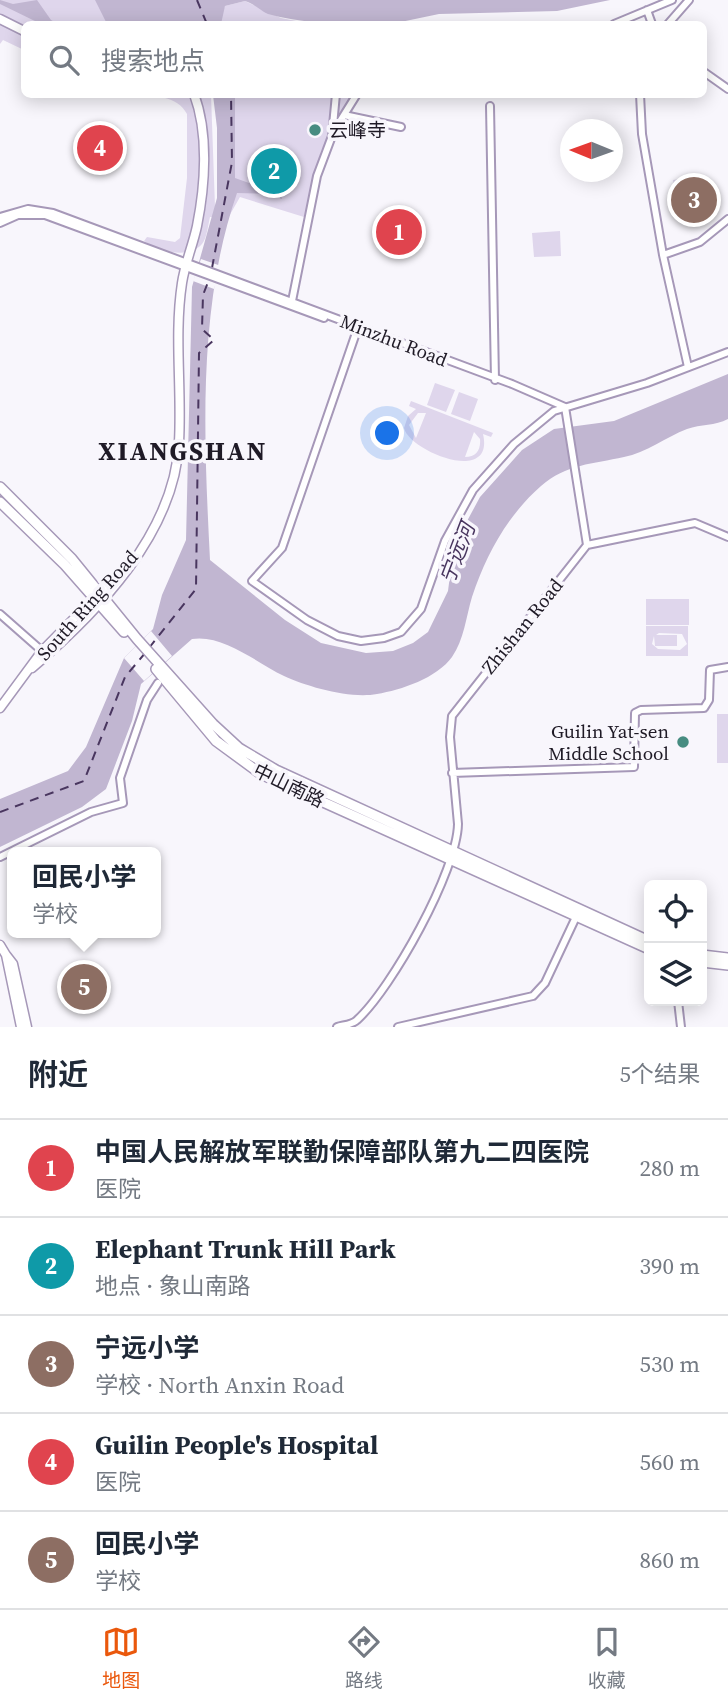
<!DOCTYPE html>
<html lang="zh">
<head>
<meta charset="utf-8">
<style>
  :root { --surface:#fff; --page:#f2f2f3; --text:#1f2937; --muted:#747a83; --line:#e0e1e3; --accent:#ea580c }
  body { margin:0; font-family:"Source Serif 4","Noto Sans SC",serif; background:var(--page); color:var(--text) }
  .controls { position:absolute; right:21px; bottom:21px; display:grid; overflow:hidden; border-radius:10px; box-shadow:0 4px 18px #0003 }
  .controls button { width:63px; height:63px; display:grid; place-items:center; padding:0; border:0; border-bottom:2px solid var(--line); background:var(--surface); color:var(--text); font:35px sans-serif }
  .compass { position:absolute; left:560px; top:119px; width:63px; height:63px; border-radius:50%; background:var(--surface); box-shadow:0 4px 18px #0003; rotate:271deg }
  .you { position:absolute; left:388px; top:434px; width:24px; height:24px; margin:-18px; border:5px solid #fff; border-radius:50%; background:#1a73e8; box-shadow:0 0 0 10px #1a73e833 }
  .badge { display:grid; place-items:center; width:46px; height:46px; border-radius:50%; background:var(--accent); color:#fff; font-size:23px; font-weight:700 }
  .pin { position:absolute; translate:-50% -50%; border:4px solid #fff; box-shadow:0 2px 7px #0006 }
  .popup { position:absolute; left:7px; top:847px; width:154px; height:91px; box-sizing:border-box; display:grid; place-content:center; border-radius:10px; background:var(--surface); filter:drop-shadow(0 2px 5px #0005); font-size:23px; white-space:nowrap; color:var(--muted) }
  .popup b { font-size:26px; color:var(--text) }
  .popup::after { content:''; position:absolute; left:50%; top:100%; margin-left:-14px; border:14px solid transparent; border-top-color:var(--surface) }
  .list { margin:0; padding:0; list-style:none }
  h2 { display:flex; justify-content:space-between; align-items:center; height:91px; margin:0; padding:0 28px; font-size:30px }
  h2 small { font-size:23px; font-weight:400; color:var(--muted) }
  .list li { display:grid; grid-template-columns:46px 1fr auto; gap:21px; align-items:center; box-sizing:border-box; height:98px; padding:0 28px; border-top:2px solid var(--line) }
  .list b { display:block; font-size:26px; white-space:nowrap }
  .list p { margin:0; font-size:23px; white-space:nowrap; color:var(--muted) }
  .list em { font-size:23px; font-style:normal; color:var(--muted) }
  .icon { flex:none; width:38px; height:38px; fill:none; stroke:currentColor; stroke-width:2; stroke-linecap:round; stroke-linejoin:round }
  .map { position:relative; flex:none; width:728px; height:1027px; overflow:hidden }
  .search { position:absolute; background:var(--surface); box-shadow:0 4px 18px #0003; left:21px; right:21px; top:21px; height:77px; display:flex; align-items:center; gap:18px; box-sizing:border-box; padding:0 24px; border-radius:10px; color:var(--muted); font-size:26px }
  .sheet { height:581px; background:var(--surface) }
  nav { display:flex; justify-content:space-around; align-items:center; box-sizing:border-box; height:98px; border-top:2px solid var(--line); background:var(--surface); font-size:19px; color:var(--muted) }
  nav a { display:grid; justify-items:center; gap:4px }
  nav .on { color:var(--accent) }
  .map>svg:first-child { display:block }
  .green { fill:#dfd6ec; fill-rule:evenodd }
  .water { fill:#c1b6d1 }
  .pier { fill:#f8f6fc }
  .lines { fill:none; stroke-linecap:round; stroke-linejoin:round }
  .ferry { stroke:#49365f; stroke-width:2; stroke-dasharray:9 7; stroke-linecap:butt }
  .minor-casing { stroke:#a698b8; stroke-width:10 }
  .major-casing { stroke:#a698b8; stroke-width:11 }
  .highway-casing { stroke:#a698b8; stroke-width:12 }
  .minor { stroke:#fff; stroke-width:6 }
  .major { stroke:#fff; stroke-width:8 }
  .highway { stroke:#fff; stroke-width:9 }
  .poi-dot { fill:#478c81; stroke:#f8f6fc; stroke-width:2.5 }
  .labels { text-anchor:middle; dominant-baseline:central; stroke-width:7; stroke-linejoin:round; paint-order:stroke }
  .poi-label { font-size:19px; fill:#1f1a26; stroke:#f8f6fc; text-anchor:start }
  .street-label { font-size:19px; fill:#1f1a26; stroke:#f8f6fc }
  .water-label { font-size:21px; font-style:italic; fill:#49365f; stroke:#f8f6fc }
  .district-label { font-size:26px; font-weight:bold; letter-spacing:2px; fill:#1f1a26; stroke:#f8f6fc }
</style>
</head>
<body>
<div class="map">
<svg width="728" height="1027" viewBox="0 0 728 1027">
  <rect width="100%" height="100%" fill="#f8f6fc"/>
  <!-- green -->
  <path class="green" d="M0 0H100L111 24H24V50L3 40 0 44Z
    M245 1 281 18 311 24H217L225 6Z
    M135 95H211L215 207 228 209 230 95H353L321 151 304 217 240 197 228 218 210 217C208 225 207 238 202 244 188 260 159 251 144 241L147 237 175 242 180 238 187 178V114C177 95 154 96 135 95Z
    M693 177 695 187 675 191 673 180Z
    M560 231 561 256 534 257 532 233Z
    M435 383 455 390 446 412 427 405Z
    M459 392 478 399 470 421 451 414Z
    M411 401 493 433 491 437 483 434C495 486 409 451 404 428L408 416 416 409 409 406ZM418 413H426L416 438 409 425ZM474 432 480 439C481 450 476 457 465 457Z
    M646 599H689V625H646Z
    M646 626H688V656H646ZM659 633 682 634 687 644 680 650 658 649 652 644 654 636 655 646H677V635H656Z
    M717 714H728V763H717Z"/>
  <!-- water -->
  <path class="water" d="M0 0 13 4 37 0 51 20 58 24H41L0 4Z
    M95 0H610L557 11 439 14 391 24 373 21 367 24C332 24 300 23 268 14 262 12 253 3 245 1L225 6 221 24H107Z
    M213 95H235V178L260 187 277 185 282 199 268 194 237 193C197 308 204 440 210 560L285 620 321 643 366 653 393 651 413 643 428 632 448 591 453 552 466 523 480 497 522 450 554 429 614 421 728 374V419C715 426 701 424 687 429 666 437 646 453 624 457 593 464 566 464 541 486 507 516 486 555 472 597 466 617 464 640 452 657 437 678 401 690 377 694 350 699 308 687 284 676 257 663 223 634 192 639L141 684 132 721 106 789 82 807 0 847V799L68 771 86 747 124 658 153 629 162 595 186 540 192 287 217 198V128Z"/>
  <!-- pier -->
  <path class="pier" d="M201 259 221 266 214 289 193 281Z
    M151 631 172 656 144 681 124 658Z"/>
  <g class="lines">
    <!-- ferry -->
    <path class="ferry" d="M197 0 207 24
      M212 268 232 162 231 94
      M149 648 196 589 199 353 214 340 202 329 203 295 210 277
      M0 812 84 781 125 677 146 652"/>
    <!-- minor casing -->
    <g class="minor-casing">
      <path id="minor" d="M647 10 652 24
        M614 24 672 0
        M668 24 689 0
        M704 72 728 89
        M640 94 642 134 663 255 688 367
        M490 106 495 380
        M344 115 401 127
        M334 131 357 94
        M0 217 28 209 53 213 512 384 565 407
        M0 223 18 215H45L324 318
        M663 255 700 242 728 219
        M292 301 317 176 332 136 336 94
        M357 330 282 548 252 581 307 620 338 636 361 641 384 638 401 632 421 609 445 541 473 490 514 444 554 411 647 383 728 352
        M565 407 587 545
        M0 614 42 651
        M452 773 634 767 635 713 641 710 704 708 709 700 710 670 728 667
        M0 857 91 812 123 803 120 778 147 700 158 683
        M678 1001 681 1027
        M337 1027C343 1025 352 1025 357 1020 392 988 457 871 458 824L450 737 452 716 587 545 695 523 728 537
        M398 1027 533 996 545 983 576 917"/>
    </g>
    <!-- major casing -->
    <g class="major-casing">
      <path id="major" d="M0 19 24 31
        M32 668C97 613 175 533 179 442 182 389 174 335 182 283 185 263 193 245 197 226 205 186 209 134 194 94
        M0 708 42 651 112 580
        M0 945 6 955 21 1027
        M6 955 13 964 27 1027"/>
    </g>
    <!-- highway casing -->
    <g class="highway-casing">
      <path id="highway" d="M0 487 72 559 137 639 213 724 239 748 276 770 649 941
        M0 502 65 565 124 632
        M156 669 216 741 261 774 649 949
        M702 955 728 958
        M702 962 728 965"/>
    </g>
    <!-- minor -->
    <use href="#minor" class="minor"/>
    <!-- major -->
    <use href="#major" class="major"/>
    <!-- highway -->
    <use href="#highway" class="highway"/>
  </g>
  <!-- markers -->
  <g class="poi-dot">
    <circle cx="315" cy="130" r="7"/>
    <circle cx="683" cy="742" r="7"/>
  </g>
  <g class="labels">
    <!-- poi labels -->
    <g class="poi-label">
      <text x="329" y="130">云峰寺</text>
      <text x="669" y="731" text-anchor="end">Guilin Yat-sen<tspan x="669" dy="22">Middle School</tspan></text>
    </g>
    <!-- street labels -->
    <g class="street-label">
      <text transform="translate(394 340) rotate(21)">Minzhu Road</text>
      <text transform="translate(87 605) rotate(-48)">South Ring Road</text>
      <text transform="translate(522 626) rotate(-51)">Zhishan Road</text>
      <text transform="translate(289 785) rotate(26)">中山南路</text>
    </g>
    <!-- water labels -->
    <g class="water-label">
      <text transform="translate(457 553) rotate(-69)">宁远河</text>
    </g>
    <!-- district labels -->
    <g class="district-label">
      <text x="183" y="451">XIANGSHAN</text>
    </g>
  </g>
</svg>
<div class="controls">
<button><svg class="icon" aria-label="locate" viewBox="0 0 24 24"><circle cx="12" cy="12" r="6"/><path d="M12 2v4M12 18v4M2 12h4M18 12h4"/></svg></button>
<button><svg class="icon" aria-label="layers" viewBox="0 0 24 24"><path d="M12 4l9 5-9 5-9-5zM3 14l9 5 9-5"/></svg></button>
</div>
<svg class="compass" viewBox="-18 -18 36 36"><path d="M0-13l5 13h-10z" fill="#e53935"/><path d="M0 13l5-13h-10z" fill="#747a83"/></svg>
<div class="you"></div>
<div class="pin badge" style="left:399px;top:232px;background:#e0444e">1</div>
<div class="pin badge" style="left:274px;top:171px;background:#0f9aa8">2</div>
<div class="pin badge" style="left:694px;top:200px;background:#8d6e63">3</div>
<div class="pin badge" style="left:100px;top:148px;background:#e0444e">4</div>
<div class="pin badge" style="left:84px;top:987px;background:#8d6e63">5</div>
<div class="popup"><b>回民小学</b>学校</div>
<div class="search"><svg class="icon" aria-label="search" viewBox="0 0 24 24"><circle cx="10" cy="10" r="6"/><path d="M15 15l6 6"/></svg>搜索地点</div>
</div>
<section class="sheet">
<h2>附近<small>5个结果</small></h2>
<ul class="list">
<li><span class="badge" style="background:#e0444e">1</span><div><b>中国人民解放军联勤保障部队第九二四医院</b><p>医院</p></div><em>280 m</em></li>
<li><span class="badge" style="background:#0f9aa8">2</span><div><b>Elephant Trunk Hill Park</b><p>地点 · 象山南路</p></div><em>390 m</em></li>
<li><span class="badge" style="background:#8d6e63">3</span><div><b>宁远小学</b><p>学校 · North Anxin Road</p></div><em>530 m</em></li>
<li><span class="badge" style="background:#e0444e">4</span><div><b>Guilin People's Hospital</b><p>医院</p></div><em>560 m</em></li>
<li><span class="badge" style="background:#8d6e63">5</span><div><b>回民小学</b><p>学校</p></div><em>860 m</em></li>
</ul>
</section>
<nav>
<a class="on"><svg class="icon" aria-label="map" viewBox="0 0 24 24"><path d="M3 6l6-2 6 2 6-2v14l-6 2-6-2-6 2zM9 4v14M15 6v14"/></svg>地图</a>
<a><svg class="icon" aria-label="directions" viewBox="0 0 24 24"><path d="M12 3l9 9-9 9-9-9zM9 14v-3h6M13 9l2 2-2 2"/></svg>路线</a>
<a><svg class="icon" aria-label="saved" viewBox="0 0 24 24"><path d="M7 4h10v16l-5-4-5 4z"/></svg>收藏</a>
</nav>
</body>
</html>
